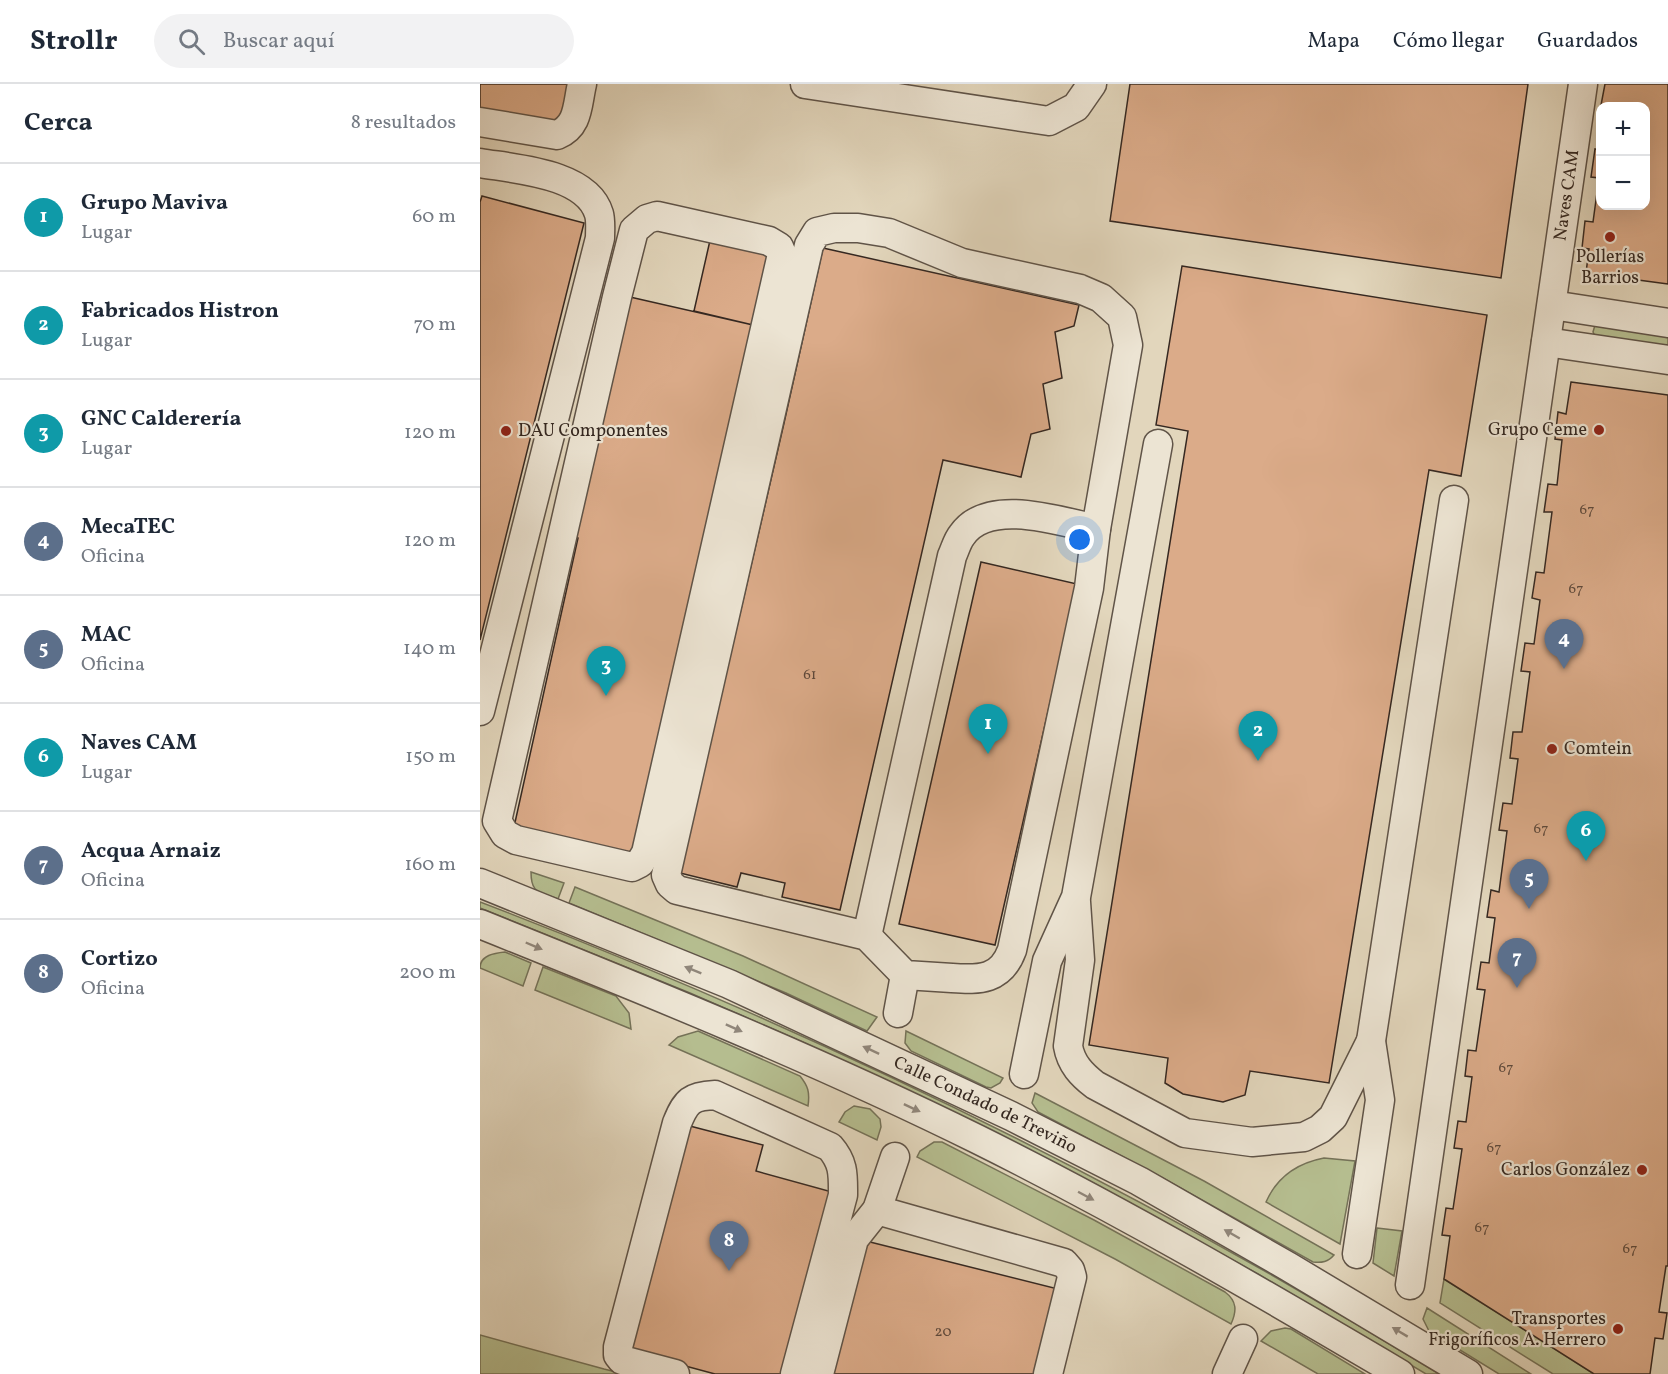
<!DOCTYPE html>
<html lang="es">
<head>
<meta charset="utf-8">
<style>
  :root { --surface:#fff; --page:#f2f2f3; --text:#1f2937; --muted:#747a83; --line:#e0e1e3; --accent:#8f2418 }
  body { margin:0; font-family:Vollkorn,serif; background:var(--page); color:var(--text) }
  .controls { position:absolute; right:18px; top:18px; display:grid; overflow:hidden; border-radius:12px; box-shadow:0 6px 24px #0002 }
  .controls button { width:54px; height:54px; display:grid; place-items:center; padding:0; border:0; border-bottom:2px solid var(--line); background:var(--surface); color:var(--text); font:30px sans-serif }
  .you { position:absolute; left:600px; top:456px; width:21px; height:21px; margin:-15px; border:4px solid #fff; border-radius:50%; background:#1a73e8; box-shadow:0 0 0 9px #1a73e833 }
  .badge { display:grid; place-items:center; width:39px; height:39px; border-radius:50%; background:var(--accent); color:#fff; font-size:20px; font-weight:700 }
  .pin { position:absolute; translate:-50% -50px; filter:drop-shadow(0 2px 3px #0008) }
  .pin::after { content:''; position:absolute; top:32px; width:21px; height:18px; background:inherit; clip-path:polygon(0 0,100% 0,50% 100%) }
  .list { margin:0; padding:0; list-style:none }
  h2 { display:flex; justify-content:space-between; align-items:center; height:78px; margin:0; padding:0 24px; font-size:26px }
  h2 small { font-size:20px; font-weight:400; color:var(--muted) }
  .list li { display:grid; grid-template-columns:39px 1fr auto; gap:18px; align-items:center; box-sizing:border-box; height:108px; padding:0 24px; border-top:2px solid var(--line) }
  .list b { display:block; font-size:22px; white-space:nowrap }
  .list p { margin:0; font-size:20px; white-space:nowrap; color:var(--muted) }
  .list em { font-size:20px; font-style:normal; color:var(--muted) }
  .icon { flex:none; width:33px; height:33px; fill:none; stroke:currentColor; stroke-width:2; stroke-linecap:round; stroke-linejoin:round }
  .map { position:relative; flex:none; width:1188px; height:1290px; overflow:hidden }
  header { display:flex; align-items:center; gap:36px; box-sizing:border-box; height:84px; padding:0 30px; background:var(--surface); border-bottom:2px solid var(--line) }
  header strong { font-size:28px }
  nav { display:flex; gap:33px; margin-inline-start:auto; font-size:21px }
  .search { width:420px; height:54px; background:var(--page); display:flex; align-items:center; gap:15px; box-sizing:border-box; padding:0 21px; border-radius:33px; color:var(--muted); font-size:22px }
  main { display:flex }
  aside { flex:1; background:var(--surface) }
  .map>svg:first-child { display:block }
  .green { fill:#b5bd8f; stroke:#757258; stroke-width:1.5 }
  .building { fill:#dbab89; stroke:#352821; stroke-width:1.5 }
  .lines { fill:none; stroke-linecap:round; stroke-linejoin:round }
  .minor-casing { stroke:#605448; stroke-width:31 }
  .minor { stroke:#ece4d3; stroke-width:28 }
  .oneway { fill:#90867a }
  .poi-dot { fill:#8f2418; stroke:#ece4d3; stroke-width:2 }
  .labels { text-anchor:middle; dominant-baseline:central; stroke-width:4.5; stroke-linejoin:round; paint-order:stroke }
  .number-label { font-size:15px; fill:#5e493b }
  .street-label { font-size:18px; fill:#352821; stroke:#ece4d3 }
  .poi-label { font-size:18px; fill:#352821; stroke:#ece4d3; text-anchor:end }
</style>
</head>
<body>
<header>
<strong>Strollr</strong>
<div class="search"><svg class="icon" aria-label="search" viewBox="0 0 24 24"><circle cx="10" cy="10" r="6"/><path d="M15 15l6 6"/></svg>Buscar aquí</div>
<nav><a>Mapa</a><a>Cómo llegar</a><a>Guardados</a></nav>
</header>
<main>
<aside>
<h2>Cerca<small>8 resultados</small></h2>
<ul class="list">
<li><span class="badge" style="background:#0f9aa8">1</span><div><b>Grupo Maviva</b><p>Lugar</p></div><em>60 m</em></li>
<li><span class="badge" style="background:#0f9aa8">2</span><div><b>Fabricados Histron</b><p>Lugar</p></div><em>70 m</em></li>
<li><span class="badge" style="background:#0f9aa8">3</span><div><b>GNC Calderería</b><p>Lugar</p></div><em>120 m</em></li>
<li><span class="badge" style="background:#5c6f8a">4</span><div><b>MecaTEC</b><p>Oficina</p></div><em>120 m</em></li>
<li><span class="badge" style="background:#5c6f8a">5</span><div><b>MAC</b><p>Oficina</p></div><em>140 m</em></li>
<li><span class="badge" style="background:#0f9aa8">6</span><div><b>Naves CAM</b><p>Lugar</p></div><em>150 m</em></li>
<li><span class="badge" style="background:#5c6f8a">7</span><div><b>Acqua Arnaiz</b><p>Oficina</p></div><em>160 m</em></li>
<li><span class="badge" style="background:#5c6f8a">8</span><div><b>Cortizo</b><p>Oficina</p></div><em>200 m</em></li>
</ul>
</aside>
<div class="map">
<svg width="1188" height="1290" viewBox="0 0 1188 1290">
  <rect width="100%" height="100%" fill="#e2d6bc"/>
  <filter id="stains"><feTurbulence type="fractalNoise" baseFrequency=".00333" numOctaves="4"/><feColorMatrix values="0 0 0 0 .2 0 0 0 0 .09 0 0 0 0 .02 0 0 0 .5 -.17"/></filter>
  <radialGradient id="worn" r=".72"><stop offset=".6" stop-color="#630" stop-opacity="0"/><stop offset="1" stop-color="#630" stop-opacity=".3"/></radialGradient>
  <!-- green -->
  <path class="green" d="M1115 241 1188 250V263L1115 252 1113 248Z
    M51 788 84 799 78 815C59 807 51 810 51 788Z
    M95 803 263 872 397 933 387 947 306 909 89 819Z
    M0 818C336 946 653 1102 959 1290H946L778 1190 619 1102 327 960 210 909 0 824Z
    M25 868 51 879 43 902 0 884C0 871 15 869 25 868Z
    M63 883 136 912 149 929 151 945 55 906Z
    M218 947 320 992C328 1002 330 1008 328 1022L189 961 198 953Z
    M426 947 523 994 520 999 511 1004 506 1003 431 967 425 959Z
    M555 1009 724 1097 854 1171C848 1178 842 1179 833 1178L681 1093 558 1028 552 1019Z
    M374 1022 390 1025 400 1035 401 1043 397 1056 359 1038 365 1028Z
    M454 1058H462L614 1136 745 1208C757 1217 757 1227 751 1240L635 1175 437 1073 440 1067Z
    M844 1074 875 1077 860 1160 786 1118C797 1093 818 1079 844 1074Z
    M897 1144 922 1147 914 1192 893 1179Z
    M964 1195 1114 1290H1073L960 1219Z
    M947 1224 1051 1290H1019L949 1247 943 1235Z
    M805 1244 811 1245 885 1290H838L781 1257 791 1247Z
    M0 1251 124 1285 144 1290H0Z"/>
  <!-- building -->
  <path class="building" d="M0 0H91L82 40 0 26Z
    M650 0H1048L1021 194 630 137Z
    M1125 0H1188V200L1106 189 1109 165 1102 164 1105 137 1113 138 1119 94 1111 93 1115 65 1120 66V122H1166V22L1121 21Z
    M2 112 104 139 0 556V118Z
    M231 152 291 166 273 241 214 227Z
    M343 164 599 221 594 242 575 248 582 294 563 300 570 345 551 350 541 393 463 376 360 826 302 813 305 799 261 789 257 803 200 789 304 339Z
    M702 182 1007 231 981 392 949 386 849 999 770 987 765 1011 743 1018 703 1010 685 999 688 974 609 961 708 347 676 341Z
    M150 213 273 241 154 769 34 743 98 454 94 453Z
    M1091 298 1188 311V1182H1186L1179 1228 1187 1229 1183 1255 1175 1254 1170 1290H1114L964 1195 970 1152 962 1151 966 1124 973 1125 982 1065 974 1064 978 1037 986 1038 992 993 985 992 988 966 996 967 1005 906 997 905 1001 878 1009 879 1015 834 1007 833 1011 806 1019 808 1027 747 1019 746 1023 719 1032 720 1038 675 1030 674 1033 648H1042L1050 588 1041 587 1045 559 1054 560 1060 516 1052 514 1056 488 1064 489 1072 428H1064L1068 400 1077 401 1082 356 1075 355 1078 328 1086 330Z
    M501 478 597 500 515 861 419 840Z
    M206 1041 283 1061 276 1087 352 1108 303 1290H235L146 1266Z
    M382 1156 578 1205 556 1290H348Z"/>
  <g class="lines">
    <!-- minor casing -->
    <g class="minor-casing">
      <g id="minor">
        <path d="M325 0 569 37 596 23 612 0"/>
        <path d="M0 38 77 51C99 42 97 21 102 0"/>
        <path d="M0 79C35 85 107 89 119 130 121 137 120 147 120 154L0 627"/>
        <path d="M177 132 289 157 299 163 302 170 166 769 160 779 152 783 36 756 25 750 17 737 137 213 154 146 167 135Z"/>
        <path d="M354 144H378L409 149 482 179 600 205 621 214 642 233 648 261 616 445 609 504 532 866C521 896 500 896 472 894 456 893 440 892 425 891L387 852 197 806 190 800 186 791 329 161 337 148Z"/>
        <path d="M1072 221 1188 239"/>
        <path d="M1066 258 1188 276"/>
        <path id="s1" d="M0 799 249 900 531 1032 659 1097 809 1183 988 1290"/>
        <path d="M596 818 600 876 588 962C591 980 602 991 615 1001L705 1049 772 1058 824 1053 840 1045 853 1033 891 957"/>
        <path d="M0 840C167 907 335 975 497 1055 642 1127 781 1208 920 1290"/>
        <path d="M387 852 472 472C475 466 477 457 482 451 508 413 579 437 616 445"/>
        <path d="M418 929 425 891"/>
        <path d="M544 990 567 877 596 813 678 360"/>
        <path d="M397 1126 584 1179 590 1186 592 1193 568 1290"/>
        <path d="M877 1170 900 1016 891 957 974 416"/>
        <path id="s2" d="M930 1201 1103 0"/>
        <path d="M195 1290 142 1276 138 1271V1263L197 1039C206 1017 211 1012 235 1011L350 1063C364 1079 363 1091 363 1111L315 1290"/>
        <path d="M339 1290 374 1155 397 1126 415 1073"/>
        <path d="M747 1290 763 1255"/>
      </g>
    </g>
    <!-- minor -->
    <use href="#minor" class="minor"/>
  </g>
  <!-- one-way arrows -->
  <defs><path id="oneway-solid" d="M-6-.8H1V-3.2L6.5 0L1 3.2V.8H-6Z" transform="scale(1.5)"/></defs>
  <g class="oneway">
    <use href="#oneway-solid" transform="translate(54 862) rotate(23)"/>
    <use href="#oneway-solid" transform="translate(213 886) rotate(-158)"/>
    <use href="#oneway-solid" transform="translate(254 944) rotate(24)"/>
    <use href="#oneway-solid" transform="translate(391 966) rotate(-155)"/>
    <use href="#oneway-solid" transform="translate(432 1024) rotate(25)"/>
    <use href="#oneway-solid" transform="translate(606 1112) rotate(28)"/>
    <use href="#oneway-solid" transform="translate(752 1150) rotate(-150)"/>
    <use href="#oneway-solid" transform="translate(920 1248) rotate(-149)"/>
  </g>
  <!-- markers -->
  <g class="poi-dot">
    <circle cx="1130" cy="153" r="6"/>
    <circle cx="1119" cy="346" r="6"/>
    <circle cx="26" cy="347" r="6"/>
    <circle cx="1072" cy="665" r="6"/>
    <circle cx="1162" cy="1086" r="6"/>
    <circle cx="1138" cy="1245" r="6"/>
  </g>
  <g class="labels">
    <!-- number labels -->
    <g class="number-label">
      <text x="1107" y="426">67</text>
      <text x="1096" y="505">67</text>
      <text x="330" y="591">61</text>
      <text x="1061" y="745">67</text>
      <text x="1026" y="984">67</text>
      <text x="1014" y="1064">67</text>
      <text x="1002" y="1144">67</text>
      <text x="1150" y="1165">67</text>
      <text x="463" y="1248">20</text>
    </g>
    <!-- street labels -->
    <g class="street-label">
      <text stroke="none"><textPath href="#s2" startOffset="1101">Naves CAM</textPath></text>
      <text stroke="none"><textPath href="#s1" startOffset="552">Calle Condado de Treviño</textPath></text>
    </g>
    <!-- poi labels -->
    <g class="poi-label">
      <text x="1130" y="173" text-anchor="middle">Pollerías<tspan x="1130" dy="21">Barrios</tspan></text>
      <text x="1107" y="346">Grupo Ceme</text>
      <text x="38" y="347" text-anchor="start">DAU Componentes</text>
      <text x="1084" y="665" text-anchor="start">Comtein</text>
      <text x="1150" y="1086">Carlos González</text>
      <text x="1126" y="1235">Transportes<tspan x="1126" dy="21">Frigoríficos A. Herrero</tspan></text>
    </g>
  </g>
  <rect width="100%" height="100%" filter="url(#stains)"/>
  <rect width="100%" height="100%" fill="url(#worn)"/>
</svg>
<div class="controls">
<button>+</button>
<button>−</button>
</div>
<div class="you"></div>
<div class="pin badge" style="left:508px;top:670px;background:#0f9aa8">1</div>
<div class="pin badge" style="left:778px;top:677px;background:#0f9aa8">2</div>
<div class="pin badge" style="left:126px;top:612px;background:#0f9aa8">3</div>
<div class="pin badge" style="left:1084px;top:585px;background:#5c6f8a">4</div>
<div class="pin badge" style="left:1049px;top:825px;background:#5c6f8a">5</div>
<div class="pin badge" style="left:1106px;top:777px;background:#0f9aa8">6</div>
<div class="pin badge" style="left:1037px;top:904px;background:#5c6f8a">7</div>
<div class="pin badge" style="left:249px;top:1187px;background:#5c6f8a">8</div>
</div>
</main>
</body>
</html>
